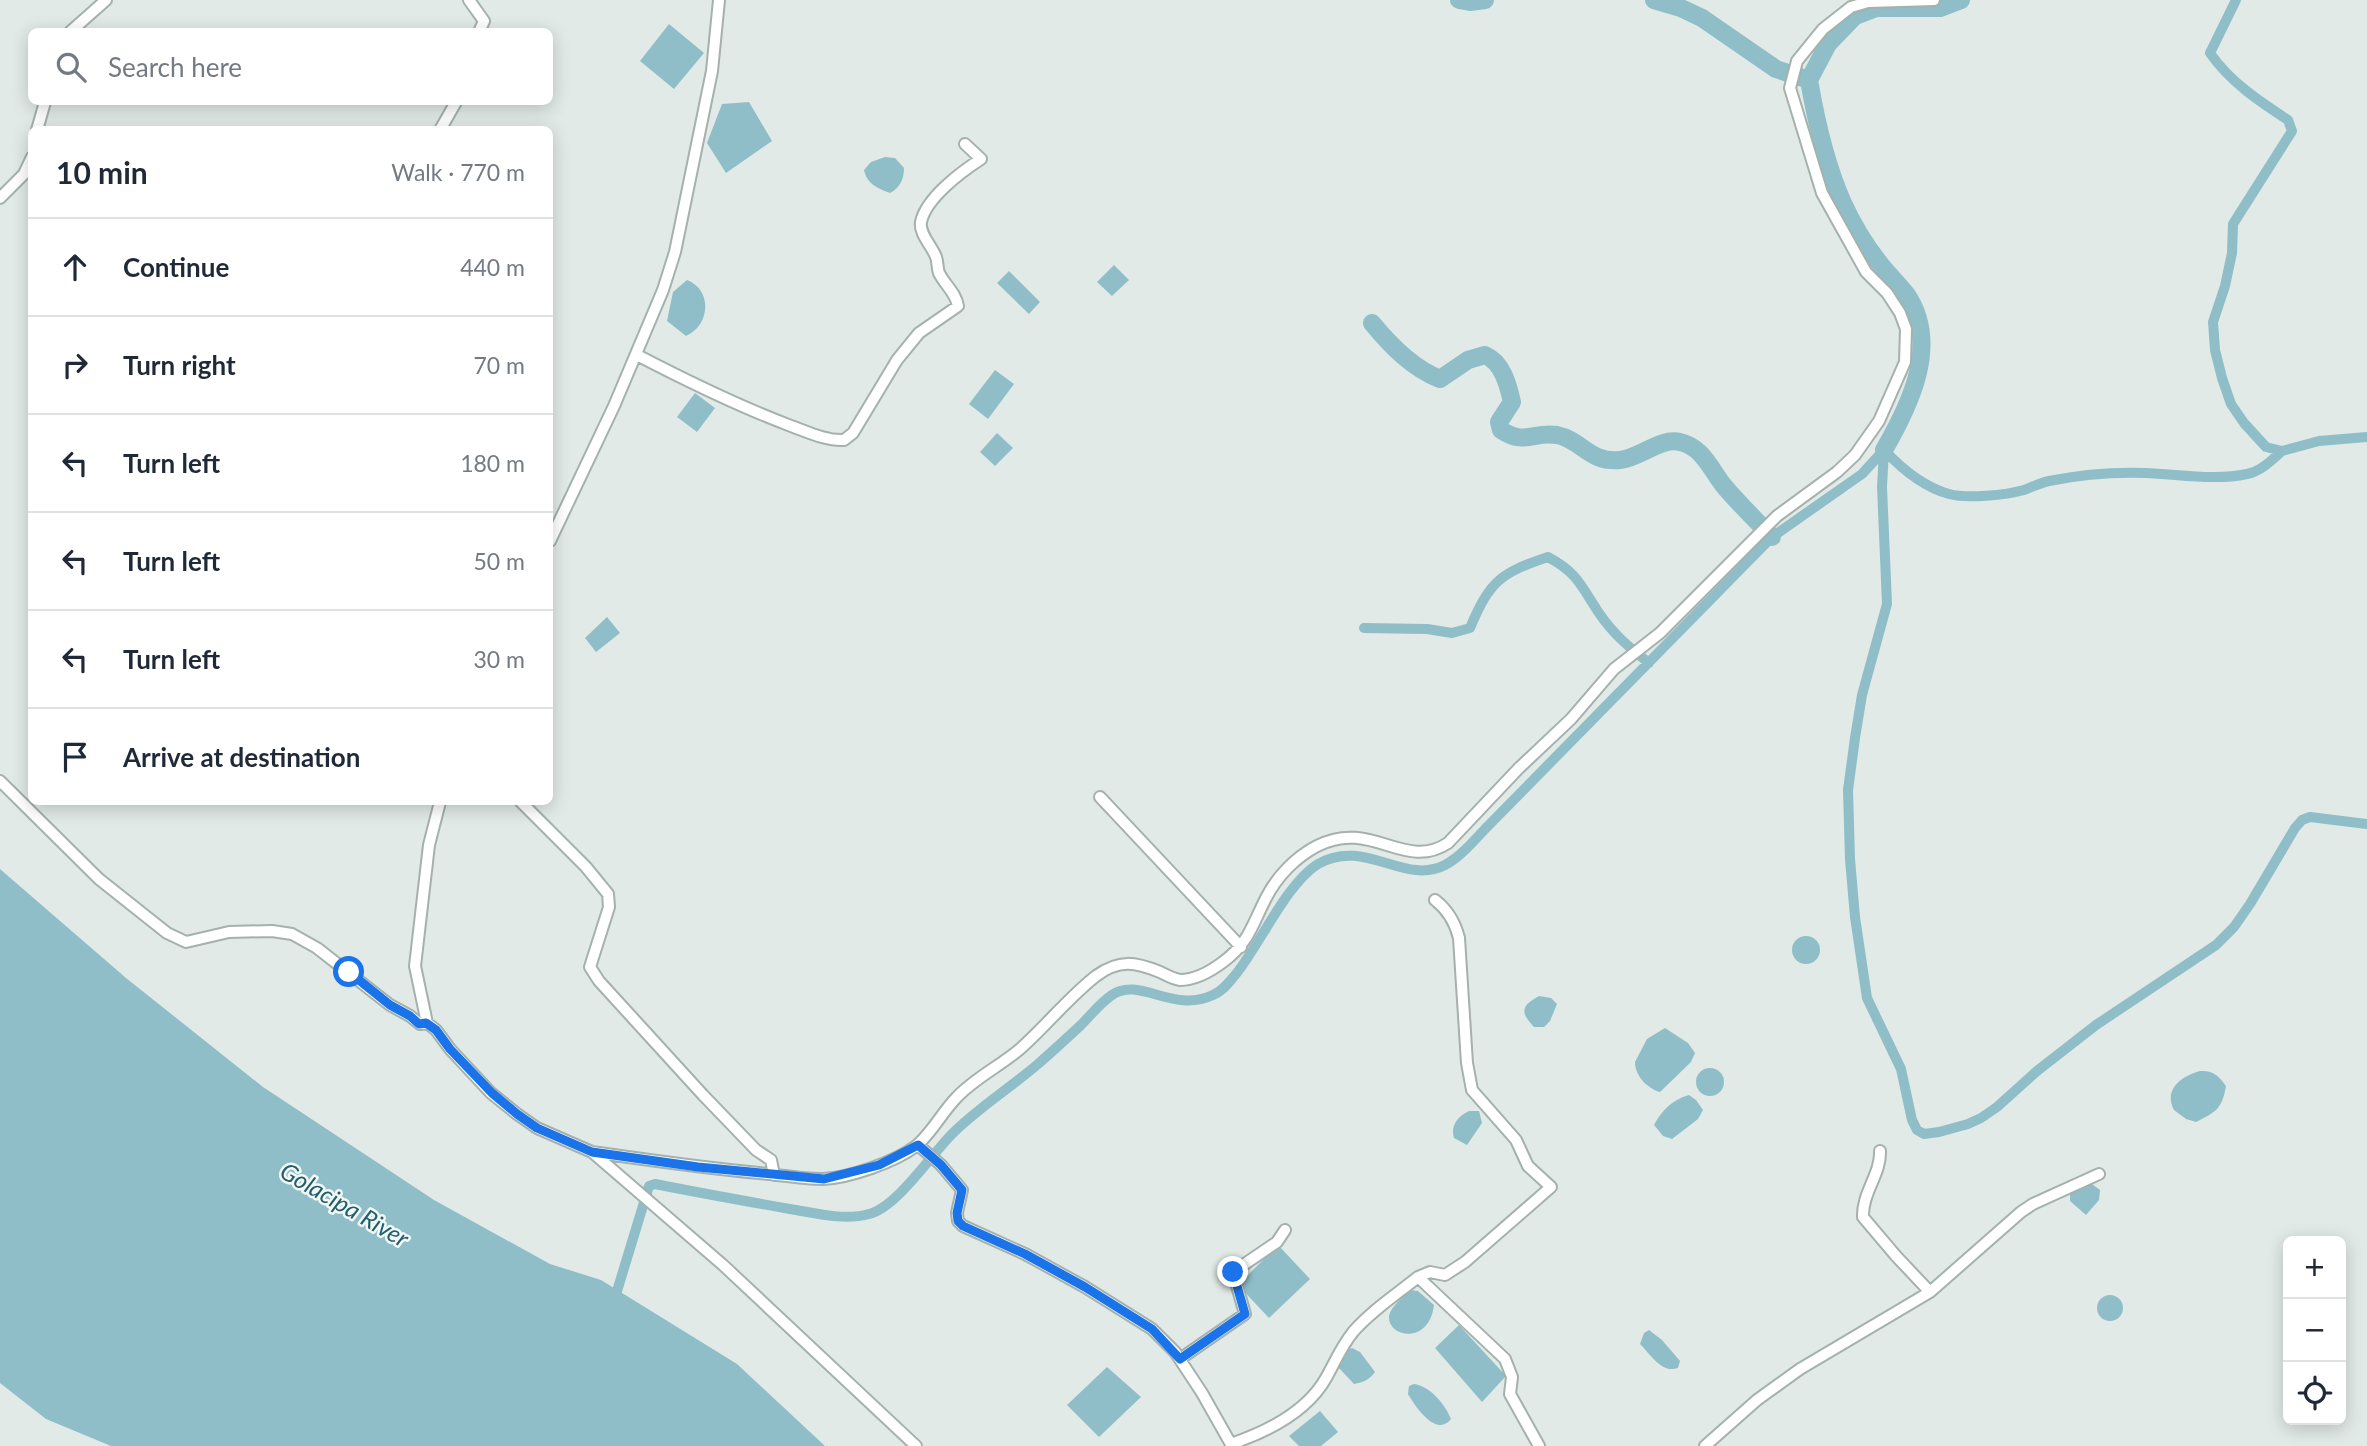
<!DOCTYPE html>
<html lang="en">
<head>
<meta charset="utf-8">
<style>
  :root { --surface:#fff; --page:#f2f2f3; --text:#1f2937; --muted:#747a83; --line:#e0e1e3 }
  body { margin:0; font-family:Lato,sans-serif; background:var(--page); color:var(--text) }
  .controls { position:absolute; right:21px; bottom:21px; display:grid; overflow:hidden; border-radius:10px; box-shadow:0 4px 18px #0003 }
  .controls button { width:63px; height:63px; display:grid; place-items:center; padding:0; border:0; border-bottom:2px solid var(--line); background:var(--surface); color:var(--text); font:35px sans-serif }
  .stop { position:absolute; width:21px; height:21px; margin:-16px; border:5px solid #1a73e8; border-radius:50%; background:#fff }
  .stop.end { background:#1a73e8; border-color:#fff; box-shadow:0 2px 7px #0008 }
  .list { margin:0; padding:0; list-style:none }
  h2 { display:flex; justify-content:space-between; align-items:center; height:91px; margin:0; padding:0 28px; font-size:30px }
  h2 small { font-size:23px; font-weight:400; color:var(--muted) }
  .list li { display:grid; grid-template-columns:46px 1fr auto; gap:21px; align-items:center; box-sizing:border-box; height:98px; padding:0 28px; border-top:2px solid var(--line) }
  .list b { display:block; font-size:26px; white-space:nowrap }
  .list em { font-size:23px; font-style:normal; color:var(--muted) }
  .icon { flex:none; width:38px; height:38px; fill:none; stroke:currentColor; stroke-width:2; stroke-linecap:round; stroke-linejoin:round }
  .map { position:relative; flex:none; width:2367px; height:1446px; overflow:hidden }
  .search { position:absolute; background:var(--surface); box-shadow:0 4px 18px #0003; left:28px; top:28px; width:525px; height:77px; display:flex; align-items:center; gap:18px; box-sizing:border-box; padding:0 24px; border-radius:10px; color:var(--muted); font-size:26px }
  .panel { position:absolute; background:var(--surface); box-shadow:0 4px 18px #0003; left:28px; top:126px; width:525px; height:679px; border-radius:10px }
  .map>svg:first-child { display:block }
  .water { fill:#8fbec9 }
  .lines { fill:none; stroke-linecap:round; stroke-linejoin:round }
  .canal { stroke:#8fbec9; stroke-width:10 }
  .river { stroke:#8fbec9; stroke-width:18 }
  .minor-casing { stroke:#a4b1ad; stroke-width:14 }
  .minor { stroke:#fff; stroke-width:10 }
  .route { stroke:#1a73e8; stroke-width:9 }
  .labels { text-anchor:middle; dominant-baseline:central; stroke-width:5; stroke-linejoin:round; paint-order:stroke }
  .water-label { font-size:24px; font-style:italic; fill:#245e6d; stroke:#f1f7f4 }
</style>
</head>
<body>
<div class="map">
<svg width="2367" height="1446" viewBox="0 0 2367 1446">
  <rect width="100%" height="100%" fill="#e1eae6"/>
  <!-- water -->
  <path class="water" d="M669 24 704 53 674 89 640 61Z
    M749 102 772 141 726 173 707 143 722 104Z
    M885 157 895 158 904 168C904 179 900 188 890 193 877 188 867 184 864 170L871 162Z
    M1114 265 1129 280 1112 296 1097 282Z
    M1009 271 1040 302 1029 314 997 283Z
    M687 280C713 290 710 326 686 336L667 321 673 292Z
    M995 370 1014 384 988 419 969 404Z
    M695 393 715 408 697 432 677 417Z
    M997 433 1013 448 995 466 980 452Z
    M607 617 620 633 596 652 585 638Z
    M0 869 126 978 263 1087 434 1200 550 1264 601 1280 737 1364 825 1446H111L46 1419 0 1383Z
    M1792 950a14 14 0 1 1 28 0a14 14 0 1 1-28 0Z
    M1539 996 1551 998 1557 1004 1550 1021 1544 1027H1534C1520 1012 1521 1006 1539 996Z
    M1665 1028 1688 1043 1695 1053 1691 1062 1660 1092C1647 1088 1635 1076 1635 1062L1647 1039Z
    M1696 1082a14 14 0 1 1 28 0a14 14 0 1 1-28 0Z
    M2200 1071C2213 1070 2219 1076 2226 1086 2222 1109 2216 1112 2196 1122L2186 1119 2174 1110C2163 1089 2182 1076 2200 1071Z
    M1689 1095 1696 1100 1703 1110 1698 1119 1672 1139 1663 1136 1654 1125C1662 1110 1672 1100 1689 1095Z
    M1469 1111H1479L1482 1123 1467 1145 1454 1138C1450 1126 1458 1116 1469 1111Z
    M2088 1181 2100 1190 2099 1200 2086 1215 2070 1201V1193Z
    M1278 1245 1310 1279 1269 1318 1238 1285Z
    M1410 1290 1418 1291 1434 1305C1429 1346 1387 1337 1389 1316 1391 1306 1404 1296 1410 1290Z
    M2097 1308a13 13 0 1 1 26 0a13 13 0 1 1-26 0Z
    M1459 1325 1506 1376 1482 1402 1435 1348Z
    M1649 1330 1662 1340 1680 1361 1678 1368C1662 1374 1650 1354 1640 1344L1644 1333Z
    M1352 1348 1360 1352 1375 1372C1369 1380 1364 1382 1354 1384L1338 1367 1344 1351Z
    M1107 1367 1141 1397 1099 1437 1067 1405Z
    M1414 1384C1430 1386 1445 1404 1451 1419 1436 1438 1415 1406 1408 1394L1409 1386Z
    M1320 1411 1338 1432 1321 1446H1299L1289 1436Z"/>
  <g class="lines">
    <!-- canal -->
    <path class="canal" d="M2236 0 2210 53C2230 82 2259 101 2288 120L2292 131 2233 224 2232 253 2225 286 2213 322 2215 350 2222 378 2231 404 2244 423 2266 447 2282 451 2319 441 2367 437
      M1884 450 1882 487 1887 604 1862 695 1855 738 1848 790 1850 859 1855 917 1867 998 1901 1069 1912 1120 1917 1130 1924 1134 1939 1132 1968 1124 1981 1118 1997 1107 2037 1071 2096 1025 2216 945 2234 927 2250 904 2295 828 2302 820 2310 817 2367 824
      M1364 628 1427 629 1452 633 1470 628C1490 581 1500 573 1548 557 1578 573 1581 586 1599 613 1613 634 1630 648 1649 663
      M614 1301 649 1186 655 1184C700 1193 745 1201 790 1209 815 1213 844 1221 869 1214 897 1207 931 1155 952 1134 978 1108 1010 1088 1038 1064 1053 1051 1067 1038 1081 1025 1091 1015 1100 1003 1112 995 1140 976 1172 1014 1213 995 1223 991 1229 982 1236 974 1260 944 1287 883 1318 864 1365 837 1404 886 1445 865 1462 856 1475 839 1488 826L1772 537 1862 474 1884 450C1902 469 1923 487 1949 494 1967 499 2006 495 2024 490 2032 487 2040 483 2049 481 2079 475 2114 472 2145 473 2178 474 2214 481 2247 474 2261 471 2271 461 2282 451"/>
    <!-- river -->
    <path class="river" d="M1459 0 1470 2 1485 0
      M1654 0 1681 8 1702 18 1776 69 1809 80
      M1372 323C1390 345 1412 368 1440 379L1468 360 1485 355C1502 362 1508 384 1512 402L1499 422 1501 430C1525 446 1533 431 1557 435 1582 440 1589 463 1620 460 1640 458 1661 437 1680 442 1703 447 1711 470 1724 486 1739 504 1756 520 1772 537
      M1884 450C1910 405 1940 344 1907 295 1901 287 1893 279 1886 271 1869 251 1854 227 1843 203 1826 165 1816 121 1809 80L1828 44 1855 16 1876 8H1940L1961 0"/>
    <!-- minor casing -->
    <g class="minor-casing">
      <path id="minor" d="M469 0 484 21 479 32
        M70 32 106 0
        M37 130 45 102
        M440 130 456 102
        M0 198 24 174 32 157
        M637 355C687 381 738 406 791 426 808 432 826 441 844 440L853 433 897 360 919 333 958 306C956 293 945 285 939 273 937 268 938 262 936 257 932 246 919 234 921 222 926 198 961 172 981 159L965 144
        M550 541 614 406 663 290 675 252 712 71 719 0
        M0 781 99 879 167 933 186 942 229 932 272 931 292 934 317 948 390 1005 410 1016 420 1024 427 1023
        M1100 797 1241 947
        M440 802 429 845 415 966 427 1023 436 1030 450 1049 491 1093 517 1114 537 1128 592 1152 723 1265 916 1446
        M521 802 586 867 608 894 609 907 590 967 599 981 703 1095 756 1150 771 1160 774 1175
        M918 1145 941 1165 962 1190 957 1213 958 1221 963 1226 1025 1254 1085 1287 1152 1329 1175 1352 1202 1393 1232 1446
        M1880 1151C1881 1174 1862 1193 1863 1217L1896 1256 1930 1292
        M592 1152C648 1160 703 1168 759 1173 780 1175 802 1179 823 1179 849 1178 895 1162 916 1146 931 1134 943 1111 957 1097 975 1078 1000 1066 1020 1049 1046 1026 1069 997 1096 976 1119 959 1135 962 1160 972 1166 975 1173 979 1180 980 1195 980 1211 971 1223 962 1249 943 1252 925 1266 898 1277 876 1296 857 1317 846 1372 818 1404 872 1448 843L1519 768 1571 719 1614 669 1660 633 1777 516 1837 472 1855 455 1879 421 1905 362 1906 329 1900 313 1887 293 1866 272 1822 193 1790 88 1797 61 1823 29 1851 7 1868 2 1934 0
        M1418 1277 1505 1359 1512 1377 1510 1394 1539 1446
        M1180 1359 1245 1314 1233 1272 1277 1242 1285 1230
        M1231 1444C1266 1432 1307 1412 1326 1378 1335 1362 1341 1347 1353 1332 1371 1311 1397 1294 1418 1277L1430 1272 1445 1275 1465 1262 1551 1187 1528 1166 1516 1140 1472 1090 1467 1063 1459 938C1455 922 1448 910 1435 900
        M1705 1446 1757 1400 1800 1369 1930 1292 2021 1212 2033 1204 2099 1174"/>
    </g>
    <!-- minor -->
    <use href="#minor" class="minor"/>
  </g>
  <g class="lines">
    <!-- route -->
    <path class="route" d="M349 972 390 1005 410 1016 419 1024 426 1023 436 1030 450 1049 492 1093 517 1114 537 1128 592 1152 698 1167 824 1179 879 1165 918 1145 941 1165 962 1190 957 1213 958 1221 963 1226 1025 1254 1085 1287 1152 1329 1180 1359 1245 1314 1233 1272"/>
  </g>
  <g class="labels">
    <!-- water labels -->
    <g class="water-label">
      <text transform="translate(345 1204) rotate(30)">Golacipa River</text>
    </g>
  </g>
</svg>
<div class="controls">
<button>+</button>
<button>−</button>
<button><svg class="icon" aria-label="locate" viewBox="0 0 24 24"><circle cx="12" cy="12" r="6"/><path d="M12 2v4M12 18v4M2 12h4M18 12h4"/></svg></button>
</div>
<div class="stop" style="left:349px;top:972px"></div>
<div class="stop end" style="left:1233px;top:1272px"></div>
<div class="search"><svg class="icon" aria-label="search" viewBox="0 0 24 24"><circle cx="10" cy="10" r="6"/><path d="M15 15l6 6"/></svg>Search here</div>
<section class="panel">
<h2>10 min<small>Walk · 770 m</small></h2>
<ul class="list">
<li><svg class="icon" aria-label="ahead" viewBox="0 0 24 24"><path d="M12 20V5M6 11l6-6 6 6"/></svg><div><b>Continue</b></div><em>440 m</em></li>
<li><svg class="icon" aria-label="right" viewBox="0 0 24 24"><path d="M7 20v-9h11M14 6l5 5-5 5"/></svg><div><b>Turn right</b></div><em>70 m</em></li>
<li><svg class="icon" aria-label="left" viewBox="0 0 24 24"><path d="M17 20v-9H6M10 6l-5 5 5 5"/></svg><div><b>Turn left</b></div><em>180 m</em></li>
<li><svg class="icon" aria-label="left" viewBox="0 0 24 24"><path d="M17 20v-9H6M10 6l-5 5 5 5"/></svg><div><b>Turn left</b></div><em>50 m</em></li>
<li><svg class="icon" aria-label="left" viewBox="0 0 24 24"><path d="M17 20v-9H6M10 6l-5 5 5 5"/></svg><div><b>Turn left</b></div><em>30 m</em></li>
<li><svg class="icon" aria-label="arrive" viewBox="0 0 24 24"><path d="M6 21V4h12l-3 4 3 4H6"/></svg><div><b>Arrive at destination</b></div></li>
</ul>
</section>
</div>
</body>
</html>
